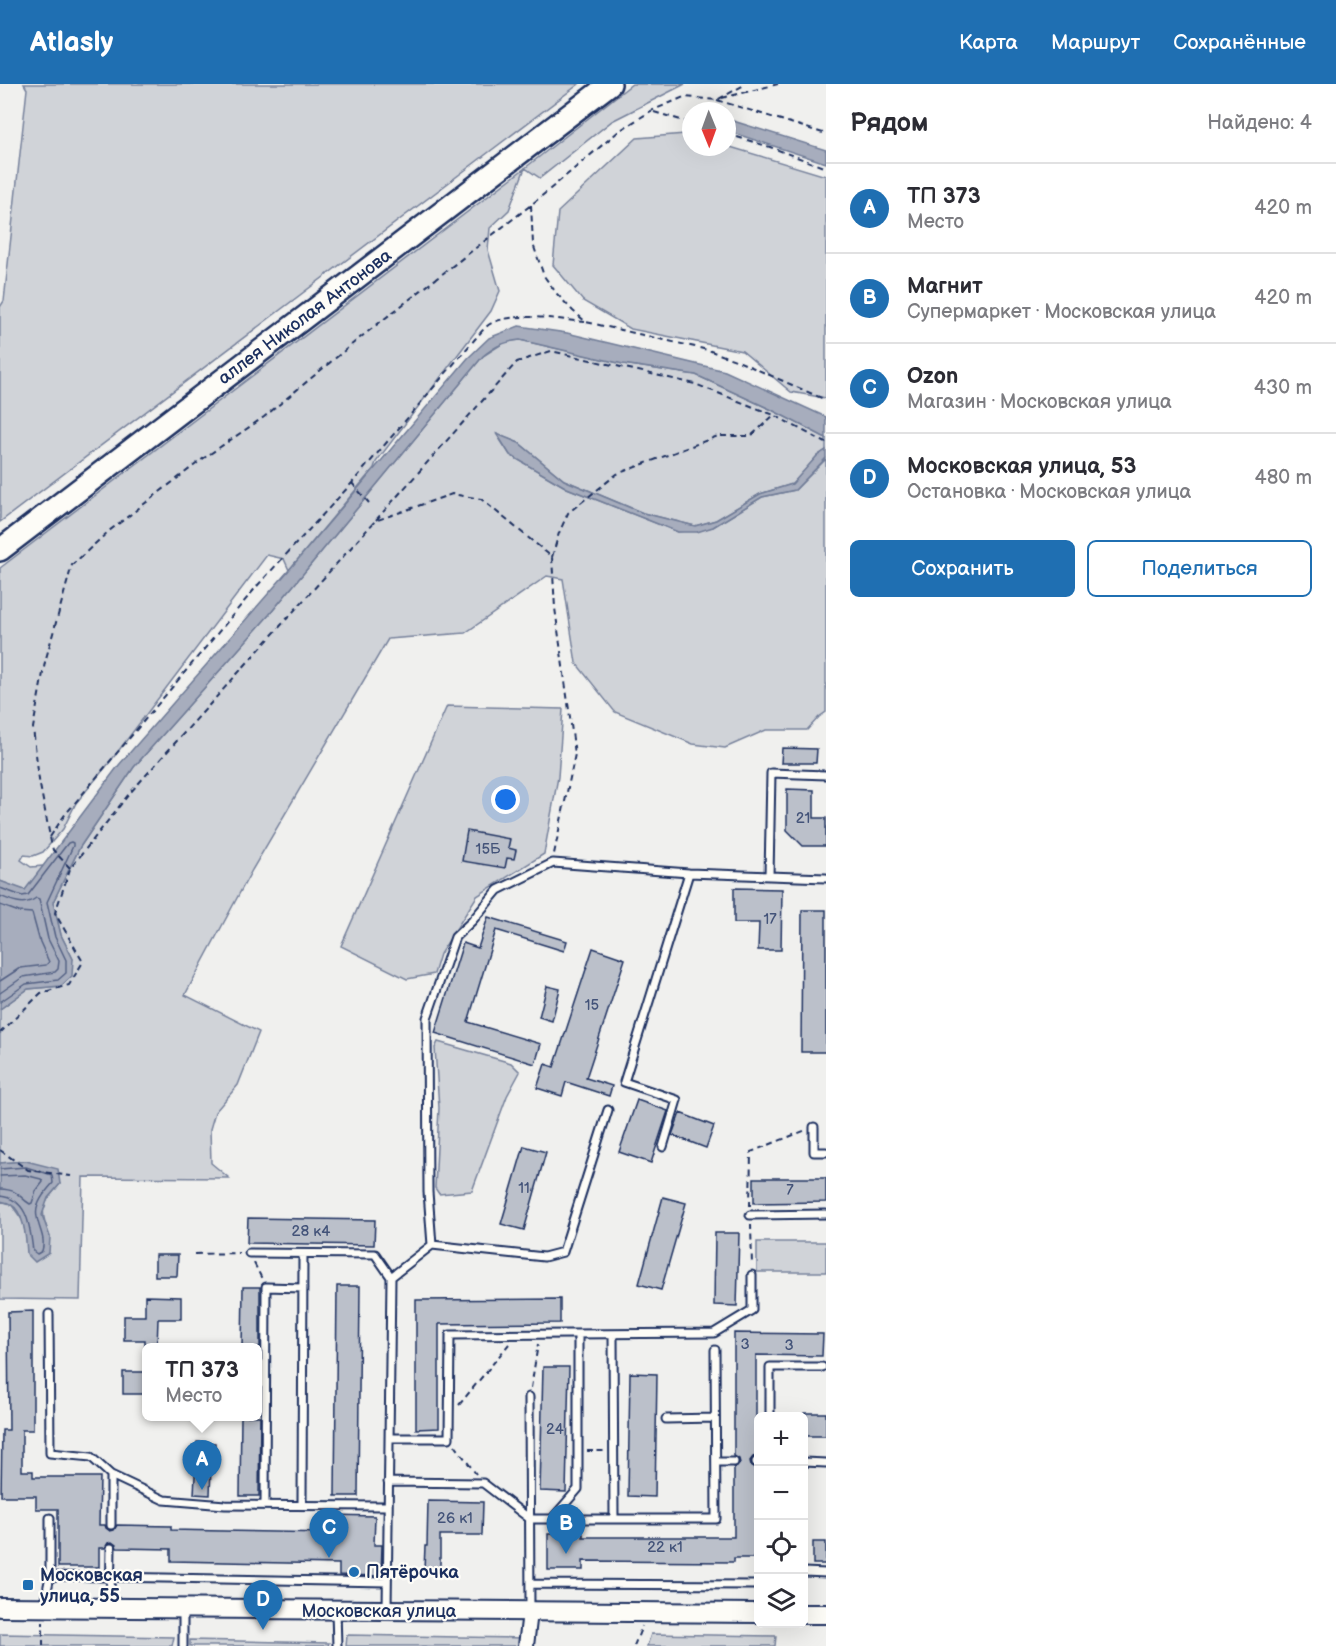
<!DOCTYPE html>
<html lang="ru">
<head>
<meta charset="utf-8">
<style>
  :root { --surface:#fff; --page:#f7f7f7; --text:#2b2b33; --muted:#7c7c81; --line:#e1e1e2; --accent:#1f6fb2 }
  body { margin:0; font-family:"Balsamiq Sans",sans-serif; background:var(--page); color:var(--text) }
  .controls { position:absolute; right:18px; bottom:18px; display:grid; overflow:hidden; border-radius:9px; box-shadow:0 6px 24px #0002 }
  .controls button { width:54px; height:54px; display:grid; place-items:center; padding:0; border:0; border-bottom:2px solid var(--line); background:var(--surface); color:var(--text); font:30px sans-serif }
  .compass { position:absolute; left:682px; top:18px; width:54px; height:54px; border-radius:50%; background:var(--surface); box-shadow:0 6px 24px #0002; rotate:179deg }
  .you { position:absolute; left:506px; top:716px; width:21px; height:21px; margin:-15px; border:4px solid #fff; border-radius:50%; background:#1a73e8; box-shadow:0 0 0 9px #1a73e833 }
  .badge { display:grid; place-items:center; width:39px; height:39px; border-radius:50%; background:var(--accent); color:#fff; font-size:20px; font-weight:700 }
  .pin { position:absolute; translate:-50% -50px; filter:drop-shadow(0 2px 3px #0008) }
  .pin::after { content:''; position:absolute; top:32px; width:21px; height:18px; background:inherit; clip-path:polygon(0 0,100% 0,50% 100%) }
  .popup { position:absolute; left:142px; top:1259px; width:120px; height:78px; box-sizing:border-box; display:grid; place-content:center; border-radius:9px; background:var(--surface); filter:drop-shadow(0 2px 4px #0005); font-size:20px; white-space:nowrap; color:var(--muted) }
  .popup b { font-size:22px; color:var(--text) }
  .popup::after { content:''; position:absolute; left:50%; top:100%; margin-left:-12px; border:12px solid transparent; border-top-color:var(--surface) }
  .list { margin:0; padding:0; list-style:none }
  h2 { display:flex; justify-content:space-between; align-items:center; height:78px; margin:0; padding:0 24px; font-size:26px }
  h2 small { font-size:20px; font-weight:400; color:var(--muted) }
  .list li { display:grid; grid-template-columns:39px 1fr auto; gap:18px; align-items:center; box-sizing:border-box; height:90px; padding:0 24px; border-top:2px solid var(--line) }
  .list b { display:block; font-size:22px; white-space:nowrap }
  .list p { margin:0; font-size:20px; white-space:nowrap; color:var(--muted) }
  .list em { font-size:20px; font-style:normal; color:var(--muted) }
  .actions { display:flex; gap:12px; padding:18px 24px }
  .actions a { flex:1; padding:14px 0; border:2px solid var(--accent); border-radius:9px; text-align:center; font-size:21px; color:var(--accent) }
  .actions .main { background:var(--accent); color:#fff }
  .icon { flex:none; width:33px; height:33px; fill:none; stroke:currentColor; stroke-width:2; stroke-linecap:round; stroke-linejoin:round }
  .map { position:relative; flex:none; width:826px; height:1562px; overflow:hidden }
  header { display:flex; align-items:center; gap:36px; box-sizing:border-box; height:84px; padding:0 30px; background:var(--accent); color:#fff }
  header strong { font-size:28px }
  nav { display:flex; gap:33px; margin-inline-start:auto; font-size:21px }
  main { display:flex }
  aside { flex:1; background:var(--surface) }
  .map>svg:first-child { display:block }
  .green { fill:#d0d3d8; stroke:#76819b; stroke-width:1.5 }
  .water { fill:#a7adbd; stroke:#6f7b97; stroke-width:1.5 }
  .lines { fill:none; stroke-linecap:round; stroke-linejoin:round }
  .shore { stroke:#536184; stroke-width:1.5 }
  .building { fill:#bbc0ca; stroke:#1b2f5e; stroke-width:1.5 }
  .service-casing { stroke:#1b2f5e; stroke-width:11 }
  .minor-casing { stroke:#1b2f5e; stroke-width:18 }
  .secondary-casing { stroke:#1b2f5e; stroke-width:22 }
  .primary-casing { stroke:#1b2f5e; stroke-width:26 }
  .path { stroke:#1b2f5e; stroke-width:2; stroke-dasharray:6 4.5; stroke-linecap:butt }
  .service { stroke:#fdfcf7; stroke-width:7 }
  .minor { stroke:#fdfcf7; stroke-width:14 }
  .secondary { stroke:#fdfcf7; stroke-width:18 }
  .primary { stroke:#fdfcf7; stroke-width:21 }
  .poi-dot { fill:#1f6fb2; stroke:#fdfcf7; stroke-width:2 }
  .labels { text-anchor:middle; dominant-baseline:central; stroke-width:4.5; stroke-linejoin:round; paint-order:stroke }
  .number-label { font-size:15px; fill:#435379 }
  .street-label { font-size:18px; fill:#1b2f5e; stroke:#fdfcf7 }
  .poi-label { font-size:18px; font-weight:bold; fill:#1b2f5e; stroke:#fdfcf7; text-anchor:start }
</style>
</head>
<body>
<header>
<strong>Atlasly</strong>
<nav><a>Карта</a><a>Маршрут</a><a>Сохранённые</a></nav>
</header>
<main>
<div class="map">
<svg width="826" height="1562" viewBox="0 0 826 1562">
  <rect width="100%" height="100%" fill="#f0f0ee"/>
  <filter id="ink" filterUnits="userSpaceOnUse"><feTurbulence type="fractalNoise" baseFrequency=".0167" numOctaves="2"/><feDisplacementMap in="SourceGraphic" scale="12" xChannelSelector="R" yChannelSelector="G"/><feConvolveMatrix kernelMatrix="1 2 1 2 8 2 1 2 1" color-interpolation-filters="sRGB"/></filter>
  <g filter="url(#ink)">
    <!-- green -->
    <path class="green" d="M24 0H579L0 438V223L4 217 27 5Z
      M632 0H685L612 37 540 94 525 84 509 126 490 144 488 166 500 207 491 227 376 378 374 384 289 486 284 475 267 471 110 678 76 719 63 745 43 768 33 772 24 771 21 776 31 783 44 782 25 807 0 797V484L525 84Z
      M685 50 691 51V63L727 62 826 92V314L791 308 742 267 631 245 583 217 553 181 558 128 637 54Z
      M520 256 623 280 696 291 770 325 826 354V366L817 372 793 400 760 410 716 436 695 442 643 429 564 396 519 359 497 351 510 371 567 404 678 448 713 443 762 413 795 406 826 375V628L819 633 807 646H766L725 664 693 660 615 628 576 579 563 495 547 492 465 549 388 555 252 786 185 911 259 948 238 1001 215 1028 210 1045 211 1079 229 1094 83 1093 80 1216 0 1215V1117L11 1120 23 1137 26 1153H50C40 1125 40 1123 60 1100L26 1077 0 1079V925L28 905 60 902 73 875 61 851 53 818 80 763 134 683 269 531 483 272 505 258Z
      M447 622 563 625 558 693 544 770 477 812 440 870 434 890 407 895 341 862Z
      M438 958 511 979 520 988 507 1012 472 1107 439 1110 435 1104 439 1024 435 964Z
      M757 1158H826V1188H757Z
      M0 1550 174 1553 172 1562H0Z
      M651 1550 776 1552 775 1562H647Z
      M347 1551 524 1554 523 1562H346Z
      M190 1556 329 1559 328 1562H190Z"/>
    <!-- water -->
    <path class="water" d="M727 35 826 66V79L727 47Z
      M519 242 567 249 725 287 826 333V354L770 325 696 291 623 280 520 256C503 258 496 262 483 272L269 531 134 683 80 763 53 818 61 851 73 875 72 892 61 902 28 905 0 925V797L25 806 119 681 289 486 468 274 489 254Z
      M497 350 519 359 564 396 643 429 695 442 716 436 760 410 792 400 817 372 826 366V374L795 406 762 413 713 443 697 448H678L567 404 510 371Z
      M26 1077 58 1085 60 1100 48 1114 42 1131 50 1153 49 1169 35 1178 27 1170C26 1155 25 1128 10 1120 7 1118 3 1118 0 1117V1079Z"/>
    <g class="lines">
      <!-- shore -->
      <path class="shore" d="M0 804 22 812 28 811 68 759 71 758 73 759V762L47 818 55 853 66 876V889L58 896 26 900 0 918
        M0 812C13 817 24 823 36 814L39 815 48 855 59 877 58 885 55 888 23 893 0 909
        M0 821 19 828 32 829 40 858 49 878 46 881 20 884 0 897
        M0 1085 26 1083 52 1091 53 1099C45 1108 34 1121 37 1133 39 1146 46 1154 42 1167L37 1170 33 1167C30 1144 29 1115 0 1112
        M0 1092 25 1091 41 1095 43 1098 36 1107 32 1119 30 1120C17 1112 20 1106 0 1105"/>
    </g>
    <!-- building -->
    <path class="building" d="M782 664 817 665 816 679H781Z
      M787 705 814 706V734H826V762H803L787 746Z
      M467 747 510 755 508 764 516 766 514 775 507 774 505 784 462 777Z
      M734 804 782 805 781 866H758L759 839H734Z
      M802 826H826V968H801Z
      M488 833 567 857 564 867 496 846 468 938 541 960 535 980 435 949 463 859 478 864Z
      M593 864 625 875 586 994 612 1002 609 1012 566 998 562 1012 537 1004 545 980 554 983Z
      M547 902 560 905 552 937 539 933Z
      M637 1016 668 1027 651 1079 619 1068Z
      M680 1029 714 1042 706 1064 672 1051Z
      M524 1062 546 1068 524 1146 501 1140Z
      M754 1094H826V1118L754 1119Z
      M663 1113 686 1119 661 1206 639 1200Z
      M248 1134 375 1136 374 1161 247 1159Z
      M715 1149H739L737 1222 714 1221Z
      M155 1171H178L177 1192H155Z
      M337 1202H360L358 1412H335Z
      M243 1203H260V1263H242Z
      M145 1212 181 1213V1235H158L157 1263H145V1256H124V1232H145Z
      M560 1215V1239L439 1240V1344L416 1345V1216Z
      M33 1227V1346H22V1387H33V1393H100L99 1441H105L106 1444 110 1447 114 1446 117 1441 171 1442V1446L330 1449 331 1431 375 1432 374 1461H382L381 1492 339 1491V1480L171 1477V1465L117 1464 116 1461 112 1458 108 1459 105 1464H99V1483H58V1425H36V1412H1L2 1346H9L8 1228Z
      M734 1249 823 1250 822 1272 756 1271V1372L753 1373 750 1377 751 1381 756 1384V1474H734V1478L583 1477V1486H548V1450H583V1453H734V1384L737 1383 740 1379 739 1375 734 1372Z
      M543 1283H569L566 1408 540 1407Z
      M123 1288H147V1310H123Z
      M630 1289 657 1290 655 1413 628 1412Z
      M804 1329H826V1352H804Z
      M241 1332H260L259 1412H240Z
      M197 1358 215 1359 214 1383H211L210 1411 194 1410Z
      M428 1417 483 1418 482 1451H440V1486H424L425 1462H427Z
      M813 1458H826V1480H813Z"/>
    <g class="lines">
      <!-- service casing -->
      <g class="service-casing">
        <path id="service" d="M769 792 771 689 826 691
          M814 1043V1068H826
          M663 1063 677 1016 624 998 689 789
          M750 1131 826 1130
          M432 1161 544 1173 563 1168 608 1026
          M249 1169 375 1170 391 1193 387 1525
          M391 1193 432 1161 428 1108 427 934 455 853 472 837 498 806 553 779 689 789 826 794
          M49 1230 50 1369 91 1373 111 1391 164 1416 225 1421 388 1422
          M613 1250 614 1435
          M529 1313 530 1525
          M770 1332V1283H822
          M666 1335 715 1334
          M389 1354H449L450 1251 714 1249 752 1226V1191
          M716 1378H734
          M756 1378H758
          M804 1378 826 1379
          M388 1398 483 1399 530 1435H716L715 1266
          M265 1421 266 1203 303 1204
          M302 1421 303 1170
          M552 1435 578 1405V1250
          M111 1441V1391
          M804 1488 826 1489
          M50 1492 387 1498
          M530 1500 758 1501
          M44 1521 50 1492V1434
          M110 1522 111 1464
          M183 1526V1562
          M336 1527 337 1562"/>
      </g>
      <!-- minor casing -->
      <g class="minor-casing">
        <path id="minor" d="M526 1562 530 1528"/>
      </g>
      <!-- secondary casing -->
      <g class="secondary-casing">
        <path id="secondary" d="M0 1523 758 1529
          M804 1530H826"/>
      </g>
      <!-- primary casing -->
      <g class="primary-casing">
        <path id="primary" d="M0 466 610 0"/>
      </g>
      <!-- path -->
      <path class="path" d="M722 14 778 0
        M717 16 826 50
        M654 28 691 39
        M727 50 770 63 826 84
        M531 121 533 160 544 192 557 210 573 227 586 238 708 266 738 277 826 316
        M352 399 369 419
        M376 436 517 278 551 267 695 300 774 331
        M552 473 559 449 568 429 617 390 718 352H751L774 331 826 359
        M50 753 64 732 258 501 352 399 475 255C480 250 485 242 492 239 517 227 559 236 586 238
        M70 784 53 766 51 758 39 696 33 644 45 578 72 481 109 447 204 374 264 333 361 253 531 121 619 47 651 27 684 13 717 16 746 0
        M0 949 41 909 69 901 83 878 55 829 70 785 129 710 375 437 452 410 481 415 552 473 555 524 575 670 554 770
        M0 1066 28 1086 71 1092
        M750 1122 751 1068 806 1046
        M751 1140 752 1182
        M195 1170 239 1169
        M254 1179 262 1195
        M531 1304 538 1260
        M459 1321 509 1260
        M455 1361 476 1390
        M587 1367H605
        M43 1562V1538
        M634 1562 642 1542"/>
      <!-- service -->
      <use href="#service" class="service"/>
      <!-- minor -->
      <use href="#minor" class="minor"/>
      <!-- secondary -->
      <use href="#secondary" class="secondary"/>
      <!-- primary -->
      <use href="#primary" class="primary"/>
    </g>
  </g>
  <!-- markers -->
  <g class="poi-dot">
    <circle cx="354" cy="1488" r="6"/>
    <rect x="22" y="1495" width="12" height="12" rx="3"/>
  </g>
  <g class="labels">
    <!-- number labels -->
    <g class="number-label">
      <text x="803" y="734">21</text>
      <text x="488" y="765">15Б</text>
      <text x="770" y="835">17</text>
      <text x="592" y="921">15</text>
      <text x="524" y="1104">11</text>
      <text x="790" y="1106">7</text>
      <text x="311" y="1147">28 к4</text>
      <text x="745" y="1260">3</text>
      <text x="789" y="1261">3</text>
      <text x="555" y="1345">24</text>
      <text x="455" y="1434">26 к1</text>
      <text x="665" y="1463">22 к1</text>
    </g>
    <!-- street labels -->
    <g class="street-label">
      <text transform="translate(305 233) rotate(-37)">аллея Николая Антонова</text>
      <text x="379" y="1527">Московская улица</text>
    </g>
    <!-- poi labels -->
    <g class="poi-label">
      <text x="366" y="1488">Пятёрочка</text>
      <text x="40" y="1491">Московская<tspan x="40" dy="21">улица, 55</tspan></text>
    </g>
  </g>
</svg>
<div class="controls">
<button>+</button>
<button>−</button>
<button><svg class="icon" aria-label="locate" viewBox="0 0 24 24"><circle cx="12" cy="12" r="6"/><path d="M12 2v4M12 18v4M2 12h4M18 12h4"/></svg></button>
<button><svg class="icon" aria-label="layers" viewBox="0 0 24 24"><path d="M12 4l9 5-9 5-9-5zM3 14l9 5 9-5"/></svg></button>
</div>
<svg class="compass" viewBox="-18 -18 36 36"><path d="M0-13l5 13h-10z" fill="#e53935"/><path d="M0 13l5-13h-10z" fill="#7c7c81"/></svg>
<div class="you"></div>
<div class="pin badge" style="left:202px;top:1406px">A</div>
<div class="popup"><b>ТП 373</b>Место</div>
<div class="pin badge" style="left:566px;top:1470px">B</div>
<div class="pin badge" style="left:329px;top:1474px">C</div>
<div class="pin badge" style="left:263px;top:1546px">D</div>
</div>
<aside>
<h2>Рядом<small>Найдено: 4</small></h2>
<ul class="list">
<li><span class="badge">A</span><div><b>ТП 373</b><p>Место</p></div><em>420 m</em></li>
<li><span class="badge">B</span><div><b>Магнит</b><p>Супермаркет · Московская улица</p></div><em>420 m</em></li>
<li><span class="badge">C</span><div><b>Ozon</b><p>Магазин · Московская улица</p></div><em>430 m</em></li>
<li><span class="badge">D</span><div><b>Московская улица, 53</b><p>Остановка · Московская улица</p></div><em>480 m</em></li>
</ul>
<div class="actions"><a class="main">Сохранить</a><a>Поделиться</a></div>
</aside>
</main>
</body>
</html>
